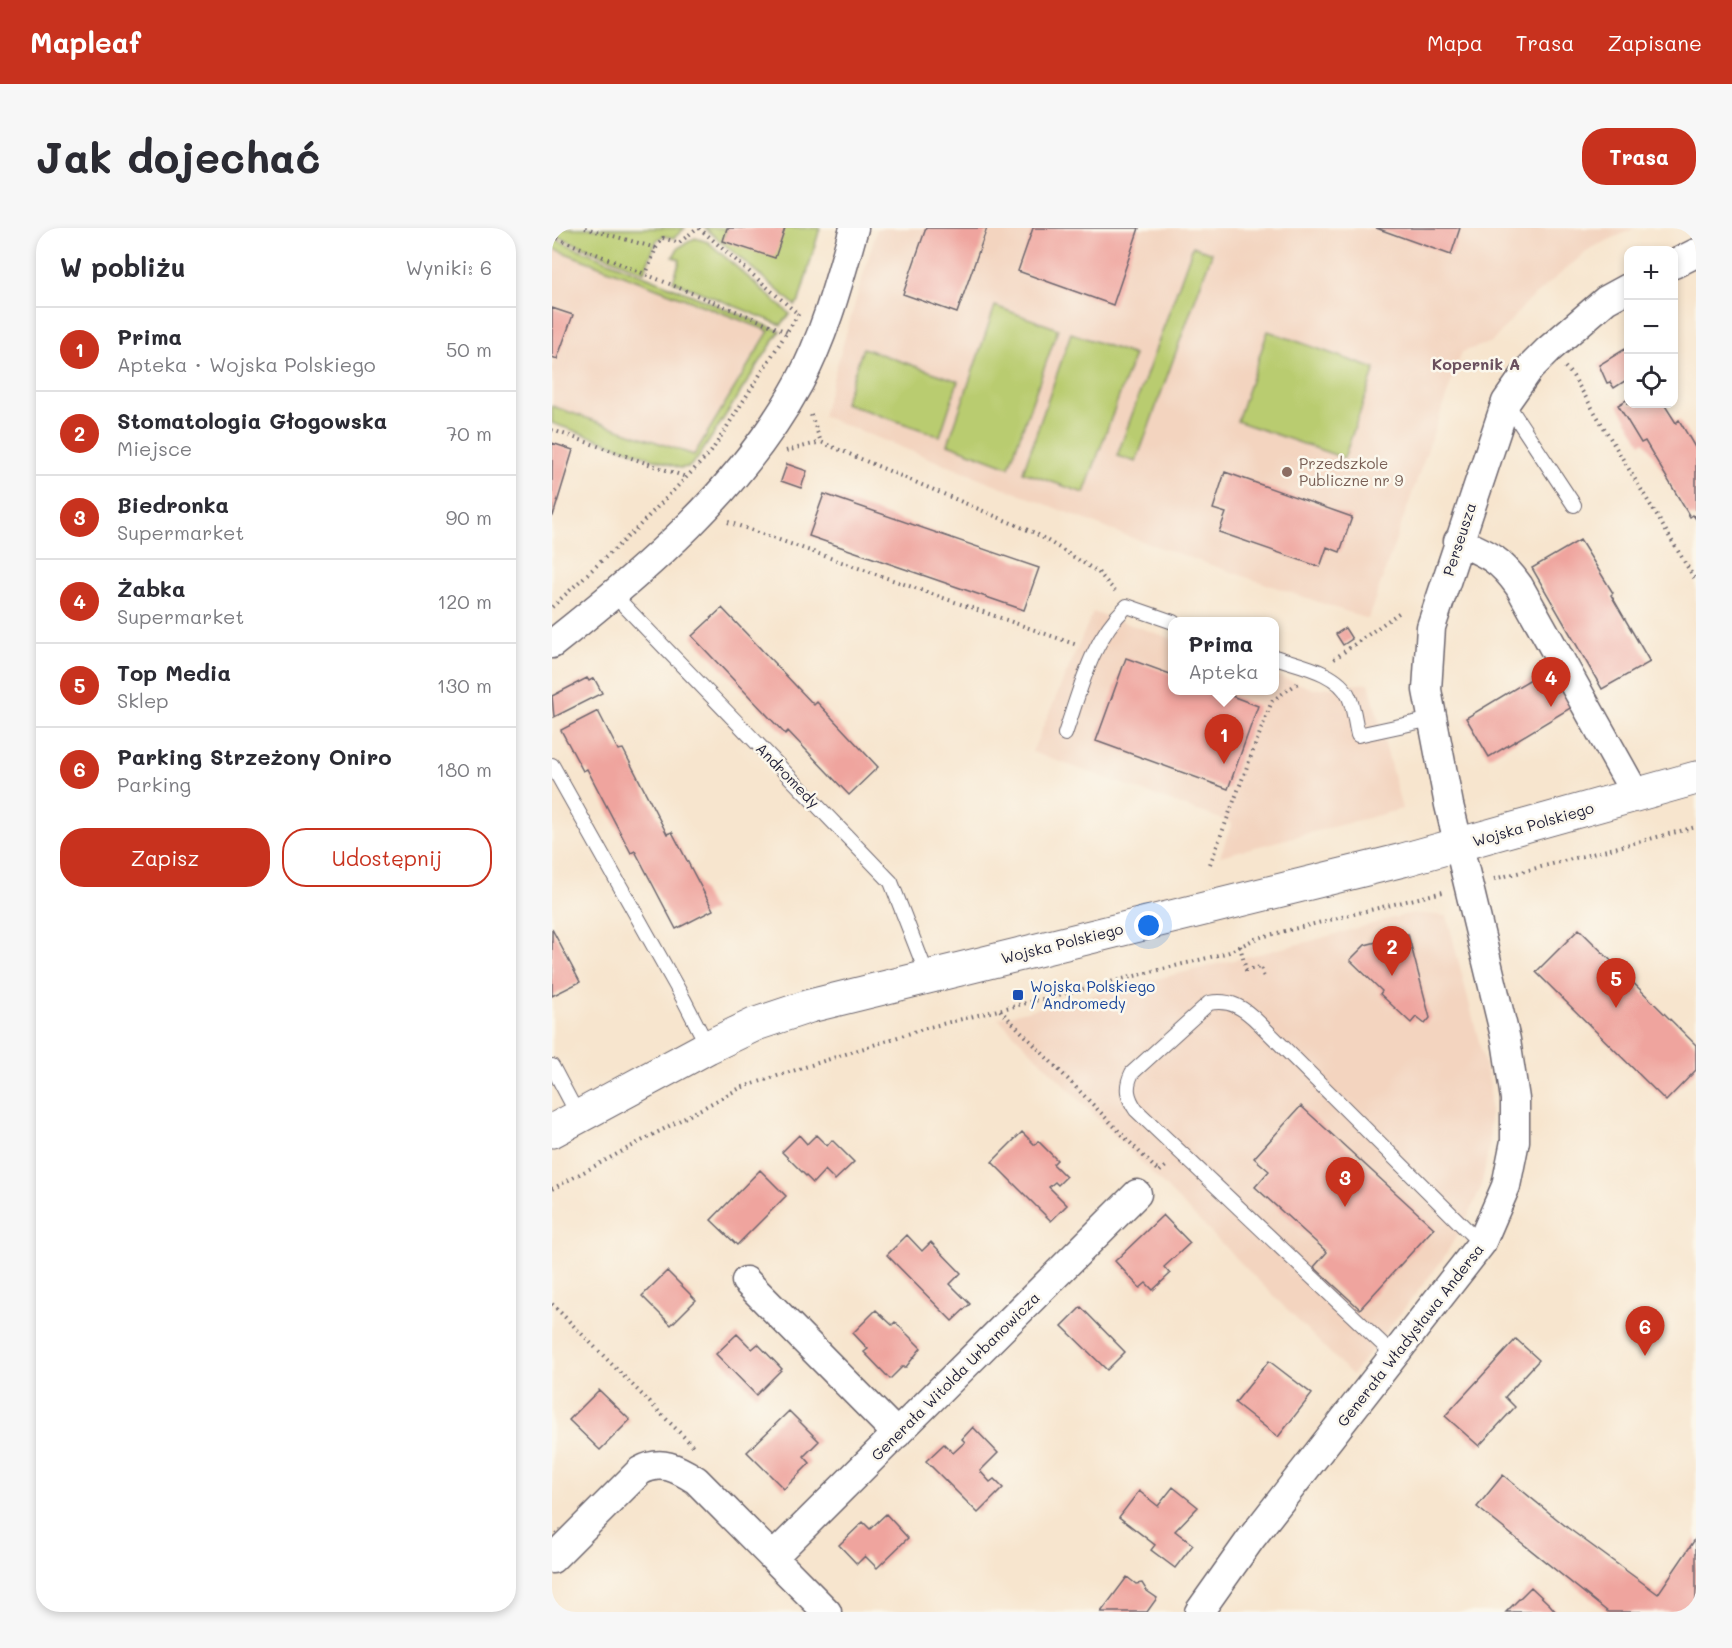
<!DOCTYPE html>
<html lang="pl">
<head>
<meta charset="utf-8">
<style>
  :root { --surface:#fff; --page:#f7f7f7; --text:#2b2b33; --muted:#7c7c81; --line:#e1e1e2; --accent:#c8321e }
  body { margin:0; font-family:Mali,sans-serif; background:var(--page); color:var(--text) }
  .controls { position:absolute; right:18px; top:18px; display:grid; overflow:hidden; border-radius:12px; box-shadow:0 3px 9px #0003 }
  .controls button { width:54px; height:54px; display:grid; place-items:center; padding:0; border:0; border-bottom:2px solid var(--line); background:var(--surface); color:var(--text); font:30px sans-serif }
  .you { position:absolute; left:597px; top:698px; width:21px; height:21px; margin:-15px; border:4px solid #fff; border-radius:50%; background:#1a73e8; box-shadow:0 0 0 9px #1a73e833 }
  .badge { display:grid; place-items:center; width:39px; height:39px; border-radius:50%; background:var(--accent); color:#fff; font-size:20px; font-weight:700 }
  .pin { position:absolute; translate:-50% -50px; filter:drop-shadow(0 2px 3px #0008) }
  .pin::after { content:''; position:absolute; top:32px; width:21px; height:18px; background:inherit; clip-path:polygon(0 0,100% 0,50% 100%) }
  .popup { position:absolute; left:616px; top:389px; width:111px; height:78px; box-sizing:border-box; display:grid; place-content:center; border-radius:12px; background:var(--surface); filter:drop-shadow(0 2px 4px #0005); font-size:20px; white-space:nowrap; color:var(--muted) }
  .popup b { font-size:22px; color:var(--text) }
  .popup::after { content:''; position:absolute; left:50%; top:100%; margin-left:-12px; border:12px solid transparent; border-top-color:var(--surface) }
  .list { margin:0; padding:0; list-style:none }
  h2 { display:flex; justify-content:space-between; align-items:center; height:78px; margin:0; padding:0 24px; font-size:26px }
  h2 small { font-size:20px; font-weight:400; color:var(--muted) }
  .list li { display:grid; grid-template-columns:39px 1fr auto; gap:18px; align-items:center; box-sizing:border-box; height:84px; padding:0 24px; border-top:2px solid var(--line) }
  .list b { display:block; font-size:22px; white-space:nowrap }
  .list p { margin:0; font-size:20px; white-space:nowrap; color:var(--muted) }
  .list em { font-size:20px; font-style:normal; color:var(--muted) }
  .actions { display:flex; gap:12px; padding:18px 24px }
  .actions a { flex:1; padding:14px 0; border:2px solid var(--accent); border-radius:24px; text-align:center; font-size:21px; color:var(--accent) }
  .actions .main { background:var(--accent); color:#fff }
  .icon { flex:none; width:33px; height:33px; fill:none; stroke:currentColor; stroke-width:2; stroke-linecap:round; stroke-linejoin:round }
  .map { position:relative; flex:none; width:1144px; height:1384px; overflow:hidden; border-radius:24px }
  header { display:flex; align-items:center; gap:36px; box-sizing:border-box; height:84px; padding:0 30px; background:var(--accent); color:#fff }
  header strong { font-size:28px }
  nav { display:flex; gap:33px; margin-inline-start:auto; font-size:21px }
  .intro { display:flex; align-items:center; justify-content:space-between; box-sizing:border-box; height:144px; padding:0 36px }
  h1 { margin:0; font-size:42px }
  .button { padding:15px 27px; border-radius:24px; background:var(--accent); color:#fff; font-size:21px; font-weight:700 }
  main { display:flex; gap:36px; padding:0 36px }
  aside { flex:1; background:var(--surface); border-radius:24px; box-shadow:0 3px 9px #0003 }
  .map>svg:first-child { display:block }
  .built { fill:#f3d4bf }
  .green { fill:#b9cc70; stroke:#6e7756; stroke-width:1.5 }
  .building { fill:#efa49e }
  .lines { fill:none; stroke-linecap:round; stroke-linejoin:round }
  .service-casing { stroke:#6d666e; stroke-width:16 }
  .minor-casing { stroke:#6d666e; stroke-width:31 }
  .tertiary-casing { stroke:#6d666e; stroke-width:35 }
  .path { stroke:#6d666e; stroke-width:4; stroke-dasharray:1.5 4.5; stroke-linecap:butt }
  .service { stroke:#fff; stroke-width:14 }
  .minor { stroke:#fff; stroke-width:28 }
  .tertiary { stroke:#fff; stroke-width:33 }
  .education-dot { fill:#8d6e63; stroke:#fbf7ec; stroke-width:2 }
  .transit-dot { fill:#1a4fb4; stroke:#fbf7ec; stroke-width:2 }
  .labels { text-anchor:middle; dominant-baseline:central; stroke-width:5; stroke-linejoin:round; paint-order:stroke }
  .education-label { font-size:15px; fill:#785e54; stroke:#fbf7ec; text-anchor:start }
  .street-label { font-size:15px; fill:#22223b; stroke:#fbf7ec }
  .transit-label { font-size:15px; fill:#164399; stroke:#fbf7ec; text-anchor:start }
  .neighbourhood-label { font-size:16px; font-weight:bold; fill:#6a505e; stroke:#fbf7ec }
</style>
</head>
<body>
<header>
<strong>Mapleaf</strong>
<nav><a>Mapa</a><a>Trasa</a><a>Zapisane</a></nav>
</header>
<div class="intro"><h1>Jak dojechać</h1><a class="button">Trasa</a></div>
<main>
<aside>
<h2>W pobliżu<small>Wyniki: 6</small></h2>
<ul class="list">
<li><span class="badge">1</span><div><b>Prima</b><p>Apteka · Wojska Polskiego</p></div><em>50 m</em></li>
<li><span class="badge">2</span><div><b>Stomatologia Głogowska</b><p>Miejsce</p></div><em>70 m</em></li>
<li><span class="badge">3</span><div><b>Biedronka</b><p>Supermarket</p></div><em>90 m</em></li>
<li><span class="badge">4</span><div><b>Żabka</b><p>Supermarket</p></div><em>120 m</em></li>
<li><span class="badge">5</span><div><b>Top Media</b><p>Sklep</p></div><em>130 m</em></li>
<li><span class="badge">6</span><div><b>Parking Strzeżony Oniro</b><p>Parking</p></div><em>180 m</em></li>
</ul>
<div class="actions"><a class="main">Zapisz</a><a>Udostępnij</a></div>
</aside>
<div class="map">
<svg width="1144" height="1384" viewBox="0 0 1144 1384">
  <rect width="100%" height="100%" fill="#fbf7ec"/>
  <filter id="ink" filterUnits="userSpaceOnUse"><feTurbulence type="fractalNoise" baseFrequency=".0167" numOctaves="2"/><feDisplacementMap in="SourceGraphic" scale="12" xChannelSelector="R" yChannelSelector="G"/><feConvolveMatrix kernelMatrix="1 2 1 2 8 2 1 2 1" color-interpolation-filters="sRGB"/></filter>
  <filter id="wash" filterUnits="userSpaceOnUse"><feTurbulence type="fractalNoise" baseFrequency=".008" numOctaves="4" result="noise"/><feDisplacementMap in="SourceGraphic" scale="24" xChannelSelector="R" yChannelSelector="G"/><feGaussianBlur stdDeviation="1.35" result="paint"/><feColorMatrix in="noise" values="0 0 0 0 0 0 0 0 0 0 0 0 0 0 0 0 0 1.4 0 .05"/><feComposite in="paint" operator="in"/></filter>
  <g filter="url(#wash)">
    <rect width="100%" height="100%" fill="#f7e5ce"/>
    <!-- built -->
    <path class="built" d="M325 0H1083L1039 20 976 73 940 114 910 124 816 391 572 307 270 188Z
      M0 20 218 103 142 227 0 178Z
      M541 384 621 411V462H723V447L762 461 817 455 850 581 668 628 680 595 480 524Z
      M860 685 895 688 938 857V914L929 960 915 990 891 1031 800 1147 446 790 755 714Z"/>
    <!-- green -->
    <path class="green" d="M0 0H133L122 10 111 8 105 12 92 44 0 6Z
      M153 0H175L171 13 233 0H268L247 73 243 77Z
      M0 10 228 103 146 230 137 239 128 240 0 195V178L142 227 217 103 0 20Z
      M143 10 156 14 238 86 229 97 121 53 128 32 121 29 126 20Z
      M641 18 660 25 584 234 565 228Z
      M443 78 506 101 457 239 396 216Z
      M716 103 823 141 792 230 685 193Z
      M519 105 582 127 532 265 471 244Z
      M311 120 406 153 388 208 292 175Z"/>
    <g id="blocks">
      <!-- building -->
      <path class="building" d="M175 0H233L223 30 171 13Z
        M374 0H435L405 85 351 66Z
        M481 0H587L561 77 466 43Z
        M824 0H908L899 27Z
        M0 80 21 87 5 131 0 129Z
        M1073 121 1076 127V151L1062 160 1058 154 1055 155 1047 137Z
        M1076 171V176H1112L1124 195 1127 192 1144 221V291L1141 287 1138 289 1093 213 1089 215 1066 177Z
        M0 215 21 222 1 288H0Z
        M235 236 255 243 249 260 229 253Z
        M673 244 800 289 788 324 775 319 768 339 667 304 674 285 661 281Z
        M272 266 487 340 472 382 257 308Z
        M1028 312 1061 365 1059 367 1098 434 1050 461 980 340Z
        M170 380 262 477 265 474 326 539 297 567 236 503 233 506 140 408Z
        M793 400 800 411 791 417 784 406Z
        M574 430 621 447V462H664L706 478 676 561 544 513Z
        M997 440 1020 479 937 529 914 490Z
        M35 450 37 453 42 450 50 465 2 489 0 468Z
        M46 483 66 522 71 521 115 606 120 604 161 682 124 701 83 623 79 625 35 541 31 543 9 502Z
        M0 701 28 754 0 768Z
        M1027 701 1144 817V842L1114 873 984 744Z
        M856 706 878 790 873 796 864 789 859 795 828 766 830 763 798 732 813 717Z
        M749 878 882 1000 808 1081 762 1039 775 1024 703 959 717 943 702 930Z
        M470 904 483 917 486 913 505 932 501 936 514 949 506 957 503 954 497 959 515 977 499 993 440 934Z
        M247 907 255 916 264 907 275 918 280 912 302 934 283 952 273 942 261 955 230 924Z
        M208 942 234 968 185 1017 159 992Z
        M611 987 638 1015 612 1039 618 1046 601 1062 594 1055 588 1060 563 1033Z
        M355 1007 370 1023 379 1014 409 1045 398 1056 418 1076 400 1093 335 1027Z
        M115 1043 144 1072 119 1097 90 1068Z
        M529 1079 573 1124 555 1142 510 1098Z
        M324 1082 340 1097 343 1094 369 1120 354 1139H350L338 1151 312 1124 316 1121 301 1105Z
        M185 1106 200 1121 206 1116 230 1141 204 1167 164 1126Z
        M964 1111 987 1132 953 1169 963 1179 927 1218 893 1188Z
        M717 1133 760 1166 726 1209 683 1175Z
        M47 1162 78 1192 48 1222 17 1192Z
        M237 1183 267 1213 252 1228 258 1235 232 1261 195 1224Z
        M421 1199 446 1225 428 1243 438 1254 442 1251 451 1260 426 1285 374 1233 392 1216 401 1225 413 1214 410 1211Z
        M951 1247 1016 1300 1106 1366 1144 1310V1384H1056L925 1279Z
        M621 1259 646 1279 623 1303 641 1317 623 1340 599 1322 603 1317 567 1289 587 1263 606 1278Z
        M334 1286 356 1310 325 1340 313 1328 305 1336 287 1317 311 1294 318 1301Z
        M575 1349 584 1356 590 1355 595 1363 605 1370 595 1384H549Z
        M979 1359 998 1377 1004 1384H954Z"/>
    </g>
  </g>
  <g filter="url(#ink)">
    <use href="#blocks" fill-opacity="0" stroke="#6d666e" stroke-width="1.5"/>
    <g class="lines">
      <!-- service casing -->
      <g class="service-casing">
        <path id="service" d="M954 174 1022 277
          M62 367 339 654 376 749
          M723 429C746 437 786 444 797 469 802 480 803 495 806 507L880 491
          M513 506C529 460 539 412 575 378L621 394
          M0 537 132 772 156 819
          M0 838 27 889
          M842 1127 584 882C575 869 573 859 580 845L657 775C679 771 692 780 707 795L929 1016"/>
      </g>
      <!-- minor casing -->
      <g class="minor-casing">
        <path id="minor" d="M1122 36 1144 25
          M906 313C936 326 948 331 967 358L1084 567
          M0 416C94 342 189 261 247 155 273 107 287 53 302 0
          M194 1053 345 1206
          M221 1329 585 966
          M0 1331 88 1243C109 1231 125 1240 144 1252L275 1384
          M647 1384 698 1312 929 1016 954 958 963 913V871L954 812 897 577 875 462 879 399 954 174 978 140 996 122 1054 72 1076 60"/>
      </g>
      <!-- tertiary casing -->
      <g class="tertiary-casing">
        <path id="tertiary" d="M0 903 156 819 204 796 258 778 851 632 1144 550"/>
      </g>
      <!-- path -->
      <path class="path" d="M33 0 104 20 94 46
        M147 0 246 86
        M0 8 235 104
        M104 20 111 10 127 15 145 0
        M1013 139 1021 148 1144 353
        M259 187 269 214 483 305 546 344 563 363
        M0 202 134 249
        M234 223 269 214
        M176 294 525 417
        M0 379 84 301 159 224 247 85
        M782 431 848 384
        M658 636 720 473 746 455
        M942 651 1144 599
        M688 718 694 742 709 739 712 750
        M448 782 607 944 615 937
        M0 961 188 860 374 800 655 730 677 724 705 710 891 664
        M0 1076 142 1219"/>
      <!-- service -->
      <use href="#service" class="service"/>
      <!-- minor -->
      <use href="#minor" class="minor"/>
      <!-- tertiary -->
      <use href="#tertiary" class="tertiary"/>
    </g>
  </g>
  <!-- markers -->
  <circle class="education-dot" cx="735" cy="244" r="6"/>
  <rect class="transit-dot" x="460" y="761" width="12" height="12" rx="3"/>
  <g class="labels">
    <!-- education labels -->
    <g class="education-label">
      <text x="747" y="235">Przedszkole<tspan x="747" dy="17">Publiczne nr 9</tspan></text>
    </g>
    <!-- street labels -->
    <g class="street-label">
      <text transform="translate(907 311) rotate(-72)">Perseusza</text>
      <text transform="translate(236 547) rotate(46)">Andromedy</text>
      <text transform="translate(981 596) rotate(-16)">Wojska Polskiego</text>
      <text transform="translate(510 715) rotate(-14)">Wojska Polskiego</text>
      <text transform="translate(858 1107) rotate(-52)">Generała Władysława Andersa</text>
      <text transform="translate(403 1148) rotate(-45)">Generała Witolda Urbanowicza</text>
    </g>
    <!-- transit labels -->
    <g class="transit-label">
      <text x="478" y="758">Wojska Polskiego<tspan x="478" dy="17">/ Andromedy</tspan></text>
    </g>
    <!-- neighbourhood labels -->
    <g class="neighbourhood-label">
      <text x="924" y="135">Kopernik A</text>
    </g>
  </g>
</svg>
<div class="controls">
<button>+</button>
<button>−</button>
<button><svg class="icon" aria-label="locate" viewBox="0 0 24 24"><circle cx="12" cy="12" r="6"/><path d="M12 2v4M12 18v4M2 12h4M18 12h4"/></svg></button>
</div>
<div class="you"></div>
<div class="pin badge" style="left:672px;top:536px">1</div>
<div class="popup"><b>Prima</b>Apteka</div>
<div class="pin badge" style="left:840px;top:748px">2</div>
<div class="pin badge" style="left:793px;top:979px">3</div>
<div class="pin badge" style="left:999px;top:479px">4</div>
<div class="pin badge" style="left:1064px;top:780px">5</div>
<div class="pin badge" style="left:1093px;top:1128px">6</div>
</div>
</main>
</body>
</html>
